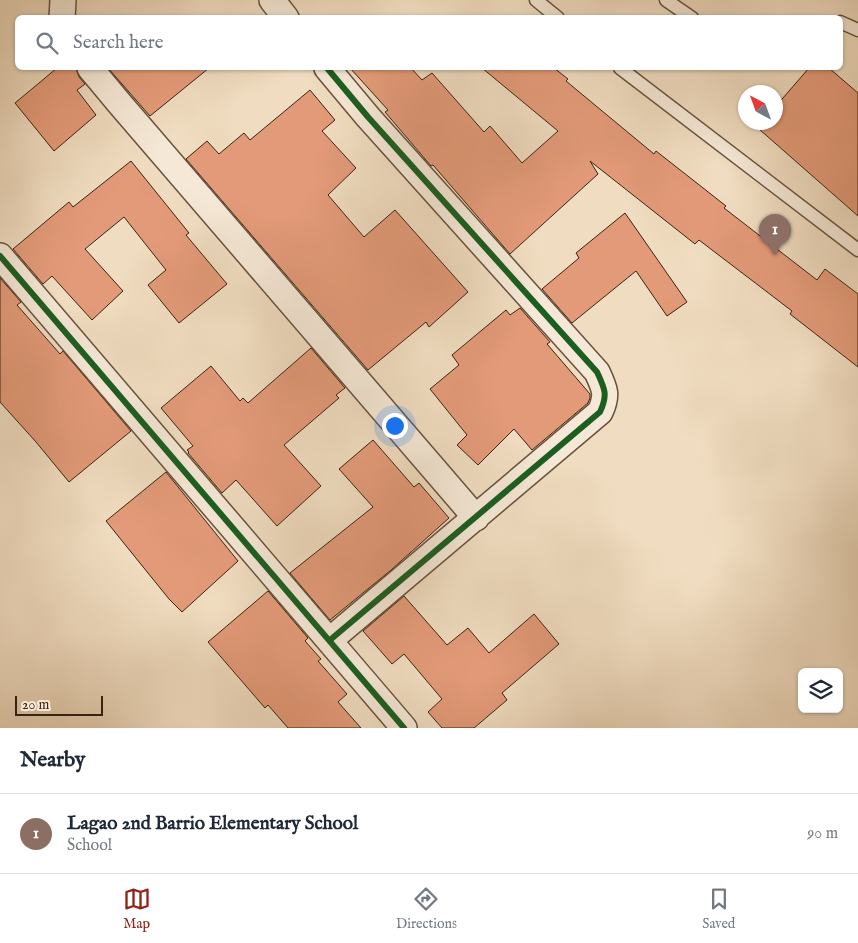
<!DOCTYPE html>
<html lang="en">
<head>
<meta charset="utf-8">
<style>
  :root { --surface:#fff; --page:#f2f2f3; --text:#1f2937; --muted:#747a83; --line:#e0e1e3; --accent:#8f2418 }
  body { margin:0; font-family:"IM FELL English",serif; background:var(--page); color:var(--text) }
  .controls { position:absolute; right:15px; bottom:15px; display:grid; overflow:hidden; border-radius:8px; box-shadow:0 1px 4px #0004 }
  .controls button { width:45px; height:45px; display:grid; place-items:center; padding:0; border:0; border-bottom:1px solid var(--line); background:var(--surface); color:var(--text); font:25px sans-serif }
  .compass { position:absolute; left:738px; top:85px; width:45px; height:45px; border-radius:50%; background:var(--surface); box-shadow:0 1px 4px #0004; rotate:319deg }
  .scale { position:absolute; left:15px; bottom:12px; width:88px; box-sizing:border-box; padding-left:5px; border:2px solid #3a2411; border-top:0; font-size:14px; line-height:18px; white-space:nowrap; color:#3a2411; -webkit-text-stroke:4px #f5e8d6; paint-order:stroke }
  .you { position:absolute; left:394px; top:425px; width:18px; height:18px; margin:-12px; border:4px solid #fff; border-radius:50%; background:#1a73e8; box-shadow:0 0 0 8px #1a73e833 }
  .badge { display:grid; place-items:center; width:32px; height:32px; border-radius:50%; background:var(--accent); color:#fff; font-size:16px; font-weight:700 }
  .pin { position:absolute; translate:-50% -41px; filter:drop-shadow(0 1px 2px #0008) }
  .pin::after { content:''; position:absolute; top:26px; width:18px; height:15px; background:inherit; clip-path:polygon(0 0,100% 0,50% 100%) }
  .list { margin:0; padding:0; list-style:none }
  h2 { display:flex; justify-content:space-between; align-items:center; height:65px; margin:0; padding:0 20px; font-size:21px }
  h2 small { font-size:16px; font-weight:400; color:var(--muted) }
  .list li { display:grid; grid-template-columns:32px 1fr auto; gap:15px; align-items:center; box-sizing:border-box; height:80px; padding:0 20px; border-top:1px solid var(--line) }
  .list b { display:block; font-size:19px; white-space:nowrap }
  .list p { margin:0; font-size:16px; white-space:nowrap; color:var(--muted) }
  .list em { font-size:16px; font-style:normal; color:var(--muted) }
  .icon { flex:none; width:28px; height:28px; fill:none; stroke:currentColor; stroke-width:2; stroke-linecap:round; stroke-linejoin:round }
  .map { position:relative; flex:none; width:858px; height:728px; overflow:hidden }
  .search { position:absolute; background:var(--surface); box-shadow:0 1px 4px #0004; left:15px; right:15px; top:15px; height:55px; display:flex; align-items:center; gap:12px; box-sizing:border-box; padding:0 18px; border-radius:8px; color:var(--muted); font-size:19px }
  .sheet { height:145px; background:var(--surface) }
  nav { display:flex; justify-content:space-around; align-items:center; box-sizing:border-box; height:70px; border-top:1px solid var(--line); background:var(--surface); font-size:14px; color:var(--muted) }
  nav a { display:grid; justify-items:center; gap:2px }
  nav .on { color:var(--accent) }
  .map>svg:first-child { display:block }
  .building { fill:#e39a78; stroke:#3a2411 }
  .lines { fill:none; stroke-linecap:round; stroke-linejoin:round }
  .service-casing { stroke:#68523d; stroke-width:15 }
  .minor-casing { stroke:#68523d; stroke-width:28 }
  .service { stroke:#f5e8d6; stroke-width:12 }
  .minor { stroke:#f5e8d6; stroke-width:25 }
  .cycleway-casing { stroke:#f5e8d6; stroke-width:9 }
  .cycleway { stroke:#1b5e20; stroke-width:6 }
</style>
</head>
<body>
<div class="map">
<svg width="858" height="728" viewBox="0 0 858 728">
  <rect width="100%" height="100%" fill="#f0dcc0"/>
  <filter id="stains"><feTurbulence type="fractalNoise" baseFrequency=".004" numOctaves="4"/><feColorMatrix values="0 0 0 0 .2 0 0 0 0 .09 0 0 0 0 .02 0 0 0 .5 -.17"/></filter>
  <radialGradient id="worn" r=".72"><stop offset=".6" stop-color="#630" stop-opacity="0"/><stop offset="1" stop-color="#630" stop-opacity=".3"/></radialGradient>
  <!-- building -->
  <path class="building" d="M57 68H76L79 77 85 84 77 90 96 115 54 151 15 103Z
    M108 68H209L150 116Z
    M350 68H411L422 80 432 73 484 132 490 126 522 163 558 131 482 68H554L568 79 566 81 654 154 656 151 726 206 724 208 817 280 825 269 858 294V367L790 314 792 311 699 240 695 244 590 161 598 174 510 254 433 165 431 166 420 153 385 112 388 110Z
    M809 68H829L858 93V216L751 122H776V106Z
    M310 90 335 120 322 131 356 168 328 195 364 237 395 210 468 292 429 327 426 322 368 370 186 159 207 141 219 154 244 133 250 140Z
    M131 161 189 233 186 235 227 284 179 323 148 285 166 270 124 217 85 249 123 291 92 320 52 276 43 284 13 249 69 202 73 207Z
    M625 213 687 302 667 316 636 271 572 323 542 289 579 258 576 253Z
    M0 278 21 302 17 305 60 354 63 351 131 431 69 482 36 442 0 402Z
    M520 308 550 342 547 344 590 394V398L588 403 532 450 514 429 478 465 457 445 467 435 430 389 459 365 452 355 506 310 510 315Z
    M311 348 345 388 336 395 339 398 284 445 321 486 277 526 236 480 222 493 188 453 189 452 187 450 193 446 161 408 211 366 240 401 243 398 248 403Z
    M373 440 414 487 419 483 449 518 391 570 330 620 290 573 373 507 339 469Z
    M166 472 238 561 182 612 169 599 106 521Z
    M268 591 308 638 305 641 321 659 318 661 347 694 338 702 361 728H288L268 705 265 708 208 642Z
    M404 596 447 645 468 628 489 653 534 614 559 644 502 693 507 700 474 728H442L428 712 442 699 404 654 392 664 363 631Z"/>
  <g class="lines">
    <!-- service casing -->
    <g class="service-casing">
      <path id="service" d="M536 0 558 18
        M666 0 692 18
        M840 22 858 30
        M620 68 858 250"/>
    </g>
    <!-- minor casing -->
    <g class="minor-casing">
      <path id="minor" d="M272 0 286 18
        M62 18 63 0
        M90 68 120 104 476 518
        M327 68 368 117 597 372C605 389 608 395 600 412L330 640
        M0 256 404 728"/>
    </g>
    <!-- service -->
    <use href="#service" class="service"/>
    <!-- minor -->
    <use href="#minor" class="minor"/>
    <!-- cycleway casing -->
    <g class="cycleway-casing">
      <path id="cycleway" d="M327 68 368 117 597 372C605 389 608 395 600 412L330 640
        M0 256 404 728"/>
    </g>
    <!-- cycleway -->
    <use href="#cycleway" class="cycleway"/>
  </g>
  <rect width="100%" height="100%" filter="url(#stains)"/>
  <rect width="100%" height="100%" fill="url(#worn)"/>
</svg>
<div class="controls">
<button><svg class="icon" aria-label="layers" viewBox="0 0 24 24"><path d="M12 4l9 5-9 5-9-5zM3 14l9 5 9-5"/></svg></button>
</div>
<svg class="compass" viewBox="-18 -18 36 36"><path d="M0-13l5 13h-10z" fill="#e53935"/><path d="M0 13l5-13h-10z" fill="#747a83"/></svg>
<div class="scale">20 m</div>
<div class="you"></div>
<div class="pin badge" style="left:775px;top:255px;background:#8d6e63">1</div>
<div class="search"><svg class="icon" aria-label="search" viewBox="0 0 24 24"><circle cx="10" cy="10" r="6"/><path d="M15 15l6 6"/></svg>Search here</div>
</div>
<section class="sheet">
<h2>Nearby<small></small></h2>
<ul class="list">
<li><span class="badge" style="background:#8d6e63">1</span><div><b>Lagao 2nd Barrio Elementary School</b><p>School</p></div><em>90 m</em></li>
</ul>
</section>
<nav>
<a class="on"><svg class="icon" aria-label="map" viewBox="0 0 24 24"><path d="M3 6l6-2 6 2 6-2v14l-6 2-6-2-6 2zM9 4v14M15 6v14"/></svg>Map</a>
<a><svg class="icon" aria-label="directions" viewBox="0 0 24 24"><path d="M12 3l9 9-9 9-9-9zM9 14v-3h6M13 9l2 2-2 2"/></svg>Directions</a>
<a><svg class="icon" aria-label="saved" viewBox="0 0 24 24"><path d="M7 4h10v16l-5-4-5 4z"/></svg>Saved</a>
</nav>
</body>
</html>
